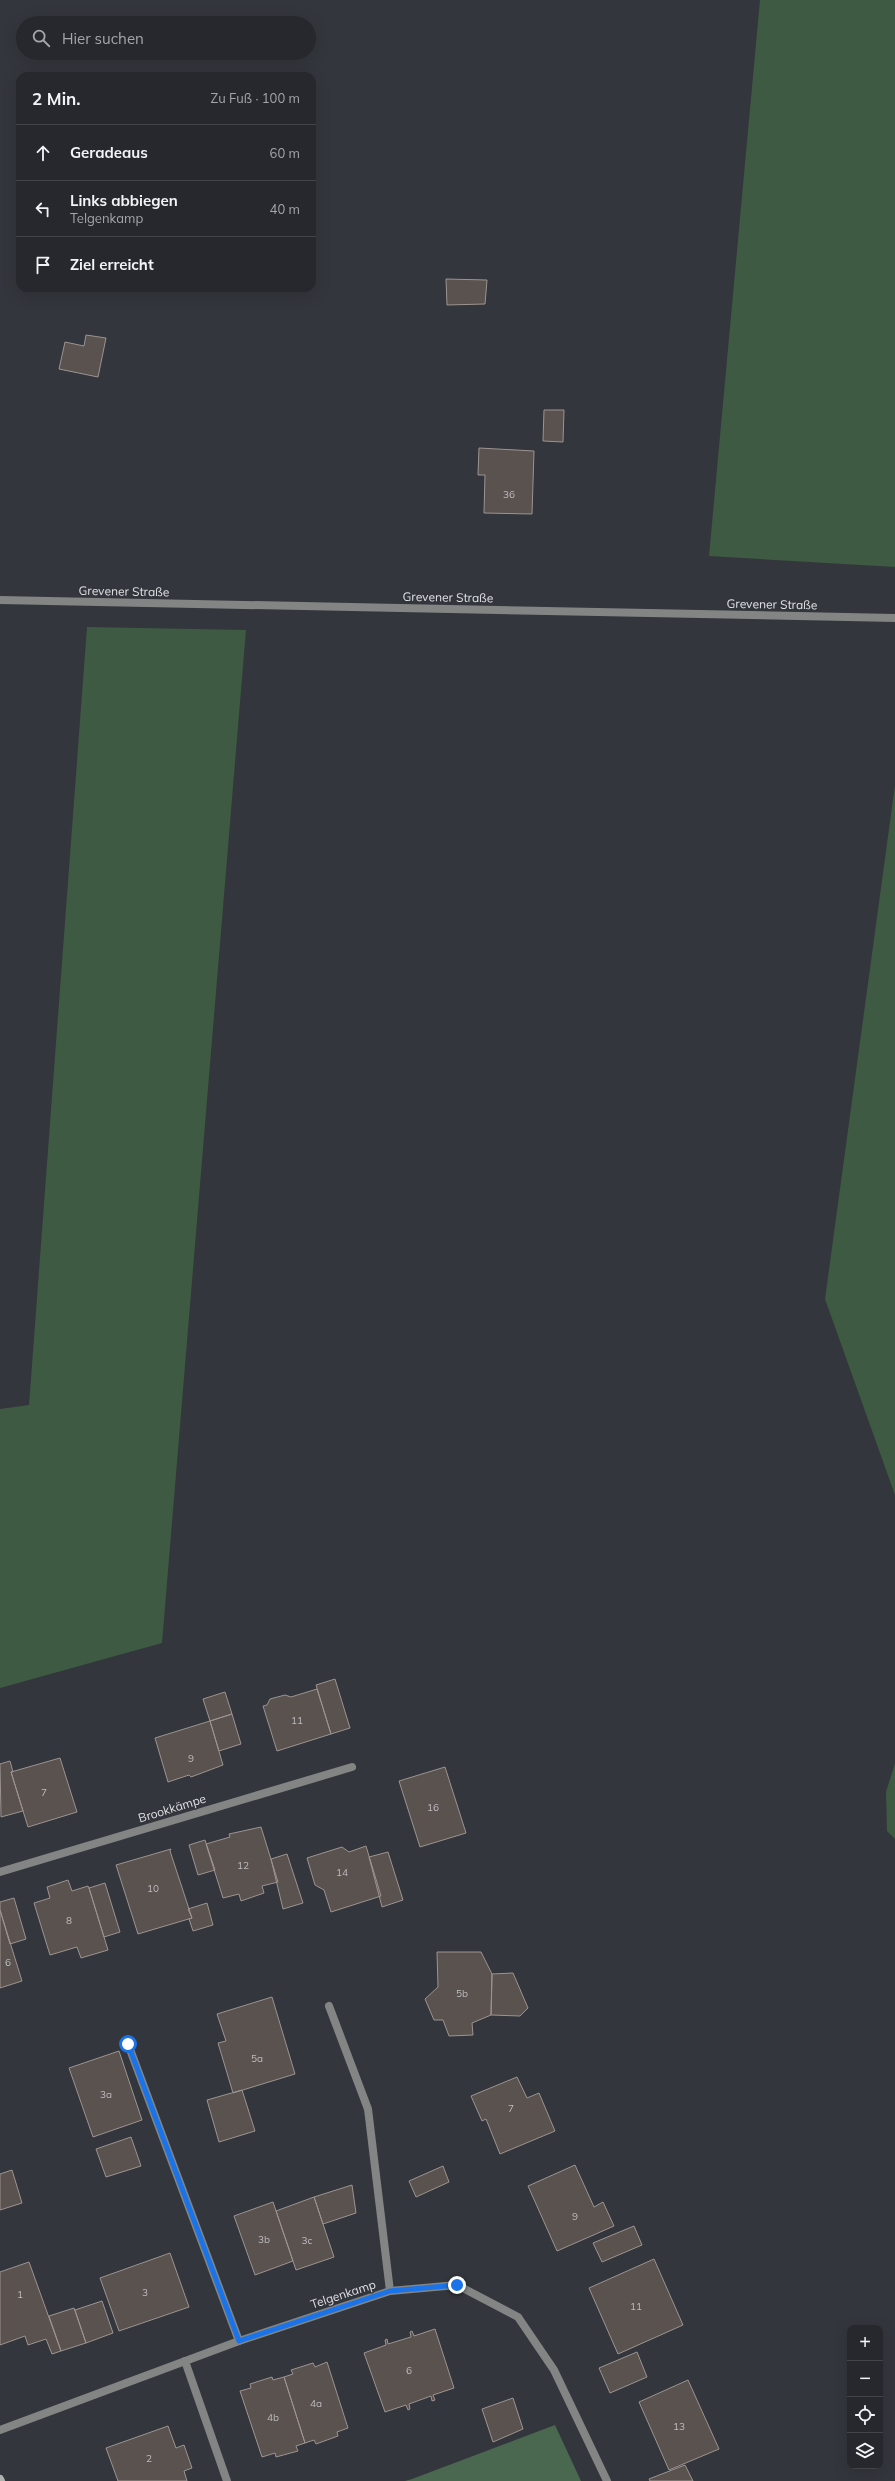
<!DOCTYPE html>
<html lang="de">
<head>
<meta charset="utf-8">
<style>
  :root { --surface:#26282d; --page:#2e3035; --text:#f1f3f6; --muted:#a4a6aa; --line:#424449 }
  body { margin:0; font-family:Mulish,sans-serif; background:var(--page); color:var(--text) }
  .controls { position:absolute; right:12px; bottom:12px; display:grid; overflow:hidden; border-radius:8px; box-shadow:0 4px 16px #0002 }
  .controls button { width:36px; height:36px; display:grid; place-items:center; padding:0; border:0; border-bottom:1px solid var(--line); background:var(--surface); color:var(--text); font:20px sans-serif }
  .stop { position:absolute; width:12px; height:12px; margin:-9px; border:3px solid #1a73e8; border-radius:50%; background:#fff }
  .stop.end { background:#1a73e8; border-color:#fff; box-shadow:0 1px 4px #0008 }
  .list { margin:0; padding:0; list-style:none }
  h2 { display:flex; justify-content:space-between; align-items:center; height:52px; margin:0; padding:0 16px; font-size:17px }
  h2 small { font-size:13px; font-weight:400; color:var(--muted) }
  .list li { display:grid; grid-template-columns:26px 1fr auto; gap:12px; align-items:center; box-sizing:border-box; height:56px; padding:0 16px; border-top:1px solid var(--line) }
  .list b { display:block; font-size:15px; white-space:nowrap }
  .list p { margin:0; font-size:13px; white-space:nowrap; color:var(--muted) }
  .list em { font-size:13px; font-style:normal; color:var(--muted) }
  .icon { flex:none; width:22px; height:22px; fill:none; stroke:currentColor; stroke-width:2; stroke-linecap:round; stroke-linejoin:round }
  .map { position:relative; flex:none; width:895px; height:2481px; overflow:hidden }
  .search { position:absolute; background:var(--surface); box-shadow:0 4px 16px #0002; left:16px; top:16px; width:300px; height:44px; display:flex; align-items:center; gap:10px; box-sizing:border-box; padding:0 14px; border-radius:22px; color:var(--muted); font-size:15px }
  .panel { position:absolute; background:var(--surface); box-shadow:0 4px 16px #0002; left:16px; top:72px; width:300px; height:220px; border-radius:12px }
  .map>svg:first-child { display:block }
  .green { fill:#3e5a43 }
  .forest { fill:#4a684f }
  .building { fill:#5a524f; stroke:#9d9491 }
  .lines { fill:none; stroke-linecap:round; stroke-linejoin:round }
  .lane { stroke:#828583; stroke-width:8 }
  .street { stroke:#828583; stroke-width:8 }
  .secondary { stroke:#acb2ae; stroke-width:8 }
  .route { stroke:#1a73e8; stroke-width:5 }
  .labels { text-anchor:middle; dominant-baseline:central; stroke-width:3; stroke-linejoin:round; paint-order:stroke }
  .number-label { font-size:10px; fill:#bdbcbf }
  .street-label { font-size:12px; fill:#dee0e4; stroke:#33363c }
</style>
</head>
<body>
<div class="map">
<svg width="895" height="2481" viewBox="0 0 895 2481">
  <rect width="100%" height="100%" fill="#33363c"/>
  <!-- green -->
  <path class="green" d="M760 0H895V567L709 556Z
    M87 627 246 630 162 1643 0 1688V1409L29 1405Z
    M895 785V1495L825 1299Z
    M895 1763V1839L887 1831 886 1792Z"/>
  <!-- forest -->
  <path class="forest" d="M555 2425 581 2481H405L412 2479Z"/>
  <!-- building -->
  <path class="building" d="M446 279 487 280 485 304 447 305Z
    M86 335 106 338 98 377 59 369 65 342 84 346Z
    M544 410H564L563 442 543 441Z
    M479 448 534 451 532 514 484 513 485 475H478Z
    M335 1679 350 1728 331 1734 316 1685Z
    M317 1689 331 1734 277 1751 263 1706 267 1705 270 1699 285 1695 291 1697Z
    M225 1692 232 1714 210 1721 203 1699Z
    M232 1714 241 1744 219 1751 210 1721Z
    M210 1721 223 1765 191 1777 189 1775 168 1782 155 1738Z
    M60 1758 77 1812 28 1827 11 1772Z
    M10 1761 13 1772H11L23 1811 1 1817 0 1764Z
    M445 1767 466 1833 420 1847 399 1781Z
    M261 1827 278 1882 262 1886 264 1893 241 1901 239 1894 223 1898 206 1844 230 1837 229 1834Z
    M205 1840 215 1870 198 1875 189 1845Z
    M366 1846 381 1896 331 1912 324 1890 315 1885 307 1858 342 1847 349 1852Z
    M171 1849 170 1851 192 1918 138 1934 116 1865Z
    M388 1852 403 1900 382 1907 369 1857Z
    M287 1854 303 1903 283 1909 271 1859Z
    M68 1880 72 1891 88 1886 89 1888 108 1950 81 1958 77 1947 50 1955 34 1903 50 1898 47 1887Z
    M105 1883 120 1932 104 1937 89 1888Z
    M14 1898 26 1939 10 1944 0 1910V1902Z
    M207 1903 213 1925 193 1931 189 1919 192 1918 188 1909Z
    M0 1910 22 1981 0 1988Z
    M437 1952H481L492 1974 491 2015 472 2023 473 2035 449 2036 443 2020H434L425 1999 438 1987Z
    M513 1973 528 2008 520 2016 491 2015 492 1974Z
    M272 1997 295 2074 233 2093 218 2043 226 2041 217 2014Z
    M119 2051 142 2120 93 2137 69 2068Z
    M517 2077 527 2098 539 2093 555 2131 500 2154 486 2119 482 2121 471 2096Z
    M242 2090 255 2131 219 2142 207 2100Z
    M131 2137 141 2166 106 2177 96 2149Z
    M575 2165 594 2207 603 2202 614 2226 557 2251 528 2186Z
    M443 2166 449 2182 416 2197 409 2181Z
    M12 2170 22 2203 0 2210V2174Z
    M352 2185 356 2213 323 2224 314 2197Z
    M314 2197 334 2257 296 2270 276 2211Z
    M273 2202 293 2261 255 2275 234 2216Z
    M634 2226 642 2245 602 2262 593 2243Z
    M170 2253 189 2307 119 2331 100 2278Z
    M654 2259 683 2325 618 2354 589 2288Z
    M29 2262 61 2351 52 2354 46 2339 28 2345 25 2336 0 2345V2272Z
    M102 2301 113 2333 86 2343 75 2310Z
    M74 2308 86 2343 61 2351 49 2316Z
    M435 2329 454 2388 433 2395 435 2400 432 2401 431 2396 409 2404 410 2409 408 2410 406 2405 385 2412 364 2353 386 2345 385 2340 387 2339 388 2344 411 2337 410 2332 412 2331 414 2336Z
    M637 2352 647 2377 610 2393 599 2368Z
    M327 2362 348 2428 337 2432 338 2436 316 2444 314 2440 305 2443 284 2377 293 2374 291 2370 313 2363 315 2367Z
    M272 2377 273 2380 284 2377 305 2443 296 2446 298 2451 276 2457 275 2453 262 2457 240 2391 251 2388 250 2384Z
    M688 2380 719 2449 669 2470 639 2402Z
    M513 2398 523 2429 493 2442 482 2409Z
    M168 2426 176 2448 184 2445 192 2468 184 2471 187 2481H118L106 2448Z
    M685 2465 693 2481H650L649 2479Z"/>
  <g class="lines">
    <!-- lane -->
    <path class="lane" d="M329 2006 368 2109 390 2291
      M128 2044 239 2341
      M185 2361 227 2481"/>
    <!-- street -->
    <path class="street" d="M0 600 895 618
      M0 1872 352 1767
      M0 2430 239 2341 390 2291 457 2285 518 2317 554 2370 607 2481"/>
    <!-- secondary -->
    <path class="secondary" d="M0 2479 1 2481"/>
  </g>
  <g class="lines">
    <!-- route -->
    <path class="route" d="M128 2044 239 2341 390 2291 457 2285"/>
  </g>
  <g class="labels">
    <!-- number labels -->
    <g class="number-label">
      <text x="509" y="494">36</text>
      <text x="297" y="1720">11</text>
      <text x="191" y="1758">9</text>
      <text x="44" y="1792">7</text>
      <text x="433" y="1807">16</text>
      <text x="243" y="1865">12</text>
      <text x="342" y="1872">14</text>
      <text x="153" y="1888">10</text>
      <text x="69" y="1920">8</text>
      <text x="8" y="1962">6</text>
      <text x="462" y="1993">5b</text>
      <text x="257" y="2058">5a</text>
      <text x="106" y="2094">3a</text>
      <text x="511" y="2108">7</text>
      <text x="575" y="2216">9</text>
      <text x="264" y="2239">3b</text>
      <text x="307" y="2240">3c</text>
      <text x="145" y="2292">3</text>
      <text x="20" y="2294">1</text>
      <text x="636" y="2306">11</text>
      <text x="409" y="2370">6</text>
      <text x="316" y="2403">4a</text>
      <text x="273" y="2417">4b</text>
      <text x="679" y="2426">13</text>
      <text x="149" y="2458">2</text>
    </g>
    <!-- street labels -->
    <g class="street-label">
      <text transform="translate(124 591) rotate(1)">Grevener Straße</text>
      <text transform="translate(448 597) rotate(1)">Grevener Straße</text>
      <text transform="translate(772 604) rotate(1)">Grevener Straße</text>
      <text transform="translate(172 1808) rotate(-17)">Brookkämpe</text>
      <text transform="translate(343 2294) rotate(-18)">Telgenkamp</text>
    </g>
  </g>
</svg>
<div class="controls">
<button>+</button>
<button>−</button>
<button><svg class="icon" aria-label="locate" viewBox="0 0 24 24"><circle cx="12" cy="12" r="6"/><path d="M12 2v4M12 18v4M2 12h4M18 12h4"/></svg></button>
<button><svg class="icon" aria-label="layers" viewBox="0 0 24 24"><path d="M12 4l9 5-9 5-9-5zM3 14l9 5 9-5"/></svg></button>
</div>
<div class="stop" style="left:128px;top:2044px"></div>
<div class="stop end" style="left:457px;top:2285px"></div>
<div class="search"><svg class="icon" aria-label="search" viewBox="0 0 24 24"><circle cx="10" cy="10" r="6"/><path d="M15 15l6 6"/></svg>Hier suchen</div>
<section class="panel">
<h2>2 Min.<small>Zu Fuß · 100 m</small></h2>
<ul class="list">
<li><svg class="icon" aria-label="ahead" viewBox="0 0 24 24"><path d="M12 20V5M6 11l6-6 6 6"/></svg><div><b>Geradeaus</b></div><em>60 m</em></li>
<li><svg class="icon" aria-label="left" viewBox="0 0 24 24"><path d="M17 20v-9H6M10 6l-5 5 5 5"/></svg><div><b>Links abbiegen</b><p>Telgenkamp</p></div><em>40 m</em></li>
<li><svg class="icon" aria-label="arrive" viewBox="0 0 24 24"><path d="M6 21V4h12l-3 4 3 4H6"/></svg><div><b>Ziel erreicht</b></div></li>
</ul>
</section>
</div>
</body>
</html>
